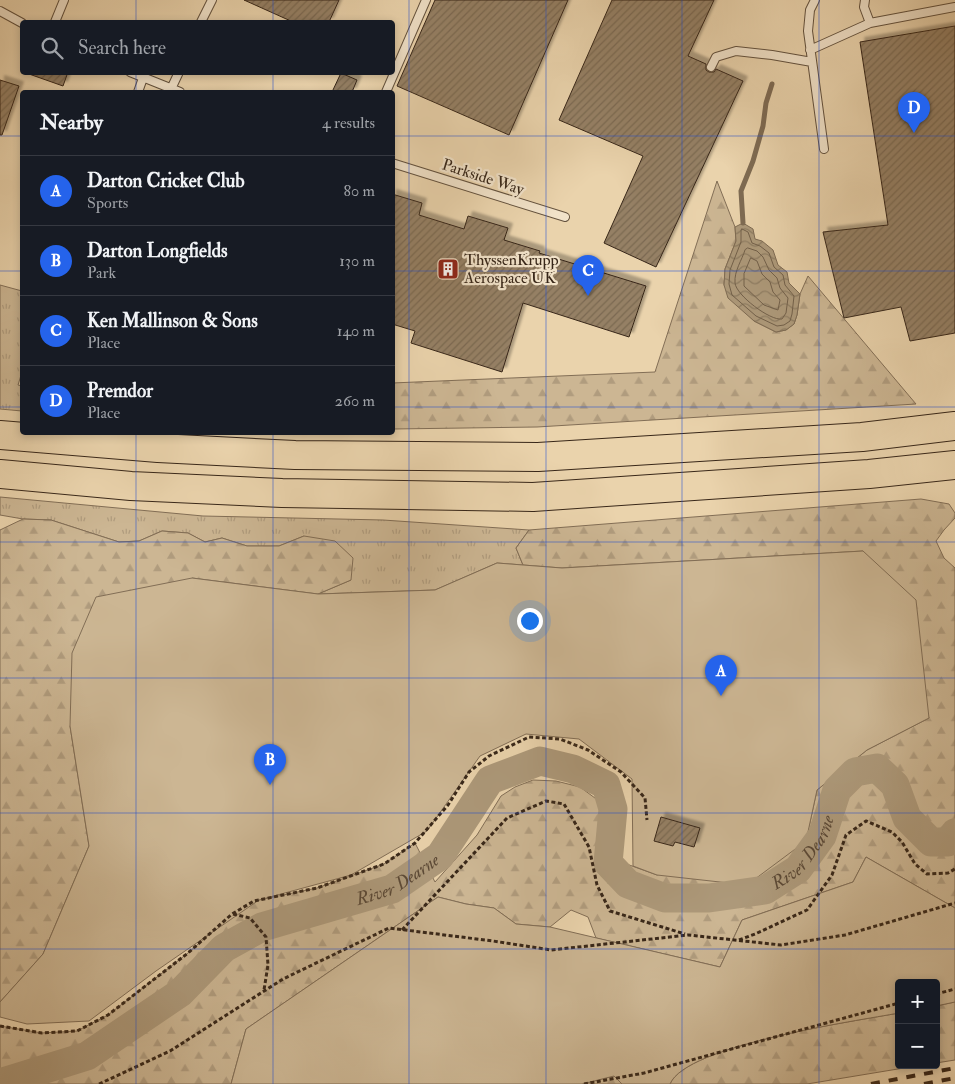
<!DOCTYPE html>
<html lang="en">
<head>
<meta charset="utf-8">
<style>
  :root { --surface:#171b24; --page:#20242c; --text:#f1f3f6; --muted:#9ea1a6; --line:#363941; --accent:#2563eb }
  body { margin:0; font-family:"IM FELL Double Pica",serif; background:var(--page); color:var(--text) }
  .controls { position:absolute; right:15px; bottom:15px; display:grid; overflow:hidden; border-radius:5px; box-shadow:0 2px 8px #0003 }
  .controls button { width:45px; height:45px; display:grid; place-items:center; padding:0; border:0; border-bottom:1px solid var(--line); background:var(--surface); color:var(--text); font:25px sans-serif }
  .you { position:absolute; left:529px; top:620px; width:18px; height:18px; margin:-12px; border:4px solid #fff; border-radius:50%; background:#1a73e8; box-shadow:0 0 0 8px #1a73e833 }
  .badge { display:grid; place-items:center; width:32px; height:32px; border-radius:50%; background:var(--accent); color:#fff; font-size:16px; font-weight:700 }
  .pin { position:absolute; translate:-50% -41px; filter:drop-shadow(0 1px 2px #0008) }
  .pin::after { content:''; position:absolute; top:26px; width:18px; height:15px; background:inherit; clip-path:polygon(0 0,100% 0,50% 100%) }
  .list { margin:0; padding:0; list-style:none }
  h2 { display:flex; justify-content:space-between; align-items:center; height:65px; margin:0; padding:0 20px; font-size:21px }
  h2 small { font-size:16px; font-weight:400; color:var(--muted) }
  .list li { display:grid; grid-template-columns:32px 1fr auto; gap:15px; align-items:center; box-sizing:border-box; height:70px; padding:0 20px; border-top:1px solid var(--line) }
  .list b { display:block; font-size:19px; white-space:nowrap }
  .list p { margin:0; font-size:16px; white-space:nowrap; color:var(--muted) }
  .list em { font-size:16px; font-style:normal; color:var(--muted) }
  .icon { flex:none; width:28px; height:28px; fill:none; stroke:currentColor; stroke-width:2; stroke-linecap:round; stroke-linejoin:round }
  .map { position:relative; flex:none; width:955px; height:1084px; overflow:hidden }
  .search { position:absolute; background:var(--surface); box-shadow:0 2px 8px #0003; left:20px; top:20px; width:375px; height:55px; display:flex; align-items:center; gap:12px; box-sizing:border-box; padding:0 18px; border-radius:5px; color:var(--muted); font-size:19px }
  .panel { position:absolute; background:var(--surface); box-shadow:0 2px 8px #0003; left:20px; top:90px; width:375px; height:345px; border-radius:5px }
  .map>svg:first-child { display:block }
  .grass { fill:url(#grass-tufts); stroke:#826e56 }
  .forest { fill:url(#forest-firs); stroke:#826e56 }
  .park { fill:#ccb693; stroke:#826e56 }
  .water { fill:url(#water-waves); stroke:#7e6b53 }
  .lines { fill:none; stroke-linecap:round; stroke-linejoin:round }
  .shore { stroke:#72604a; stroke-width:1 }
  .stream { stroke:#7e6b53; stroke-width:5 }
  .river { stroke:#ad997a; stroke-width:29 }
  .building { fill:url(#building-hatch); stroke:#382719; filter:url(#shadow) }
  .service-casing { stroke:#64523e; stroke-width:10 }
  .motorway-casing { stroke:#382719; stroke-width:30 }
  .path { stroke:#382719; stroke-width:3; stroke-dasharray:4 2.5; stroke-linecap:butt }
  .service { stroke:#f1e2c9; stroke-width:8 }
  .motorway { stroke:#ead3ac; stroke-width:28 }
  .rail { stroke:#382719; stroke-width:4; stroke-dasharray:9 9; stroke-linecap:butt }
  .grid { fill:none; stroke:#1d4ed8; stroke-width:1; stroke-opacity:0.55 }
  .labels { text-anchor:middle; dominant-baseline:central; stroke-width:4.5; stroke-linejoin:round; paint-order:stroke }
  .street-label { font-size:16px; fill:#382719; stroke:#f1e2c9 }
  .poi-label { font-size:16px; fill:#382719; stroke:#f1e2c9; text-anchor:start }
  .water-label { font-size:18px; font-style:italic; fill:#5b4936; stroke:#f1e2c9 }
</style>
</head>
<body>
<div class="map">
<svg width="955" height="1084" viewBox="0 0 955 1084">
  <defs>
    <pattern id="grass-tufts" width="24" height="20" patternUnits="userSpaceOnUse" patternTransform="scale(1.25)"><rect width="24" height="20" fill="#ccb693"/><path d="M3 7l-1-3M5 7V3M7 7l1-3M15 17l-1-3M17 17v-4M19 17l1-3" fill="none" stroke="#b09c7e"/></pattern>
    <pattern id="forest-firs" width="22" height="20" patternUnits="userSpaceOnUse" patternTransform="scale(1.25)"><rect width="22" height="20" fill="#ccb693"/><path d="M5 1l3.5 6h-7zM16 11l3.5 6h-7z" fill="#b09c7e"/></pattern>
    <pattern id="water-waves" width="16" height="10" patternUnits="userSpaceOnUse" patternTransform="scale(1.25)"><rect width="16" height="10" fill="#ad997a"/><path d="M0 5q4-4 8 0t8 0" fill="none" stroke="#8e7d63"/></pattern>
    <pattern id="building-hatch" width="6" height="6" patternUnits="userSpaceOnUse" patternTransform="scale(1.25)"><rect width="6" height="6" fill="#958065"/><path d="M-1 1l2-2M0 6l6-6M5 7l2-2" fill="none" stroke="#7b6952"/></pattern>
    <filter id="shadow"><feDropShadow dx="4.5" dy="-4.5" stdDeviation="1" flood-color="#0004"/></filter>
  </defs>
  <rect width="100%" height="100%" fill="#ead3ac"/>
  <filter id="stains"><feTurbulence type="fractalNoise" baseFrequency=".004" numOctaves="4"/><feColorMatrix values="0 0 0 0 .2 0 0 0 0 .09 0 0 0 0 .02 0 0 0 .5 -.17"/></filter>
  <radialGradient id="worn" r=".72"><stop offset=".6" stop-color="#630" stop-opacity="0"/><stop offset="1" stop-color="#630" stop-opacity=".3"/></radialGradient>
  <!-- grass -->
  <path class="grass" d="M0 285 22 291V372L18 385 22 386V411L0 409Z
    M0 497 203 516 383 520 529 530 516 548 523 565 497 563 435 590 318 594 351 580 304 536 279 546H247L222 538 205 542 188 533 162 531 139 541 119 542 51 520 23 519 0 515Z"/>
  <!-- forest -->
  <path class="forest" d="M717 181 735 227 736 241 725 269 724 285 742 309 754 321 776 332 786 330 794 324 797 315 800 294 808 276 916 404 537 427 393 429 392 383 655 372Z
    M921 499 949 504 955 513V518L944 530 936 541 944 558 955 568V822L951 828 955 827V908L866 857 853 882 742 920 720 967 596 938 588 917 571 910 550 927 516 924 494 908 466 904 438 897 246 1029 231 1084H0V1026L42 1033 77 1031 108 1015 188 953 232 914 254 901 317 888 384 864 415 843 435 882 477 835 501 796 515 787 533 780 556 781 580 787 599 801 601 823 596 853 657 875 806 841 817 790 867 750 929 718 863 551 562 568 523 565 516 548 529 530Z
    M23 519 51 520 119 542 139 541 162 531 188 533 205 542 222 538 247 546H279L304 536 335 541 353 558 351 580 318 594 192 578 70 726 89 846 43 954 0 1002V530Z
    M955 1002V1060L936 1063V1006Z
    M899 1013V1065H922L807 1084H670C686 1045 856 1021 899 1013Z
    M614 1076 622 1084H582Z"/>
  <!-- park -->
  <path class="park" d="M863 551 916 600 929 718 867 750 817 790 806 841 747 885 657 875 633 866 632 779 579 739 526 734 480 756 427 831 351 875 259 900 156 971 89 1021 27 1024 0 1017V1002L43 954 89 846 70 726 72 653 96 597 192 578 318 594 435 590 497 563 562 568Z
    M866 857 955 908V1002L936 1006V983H899V1013C856 1021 686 1045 670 1084H622L614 1076 582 1084H231L246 1029 438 897 466 904 494 908 516 924 550 927 720 967 742 920 853 882Z"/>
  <!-- water -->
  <path class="water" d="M743 223 753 229 755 239 762 241 773 250 778 265 787 272 789 283 800 294 797 315 794 324 786 330 776 332 754 321 728 298 724 285 725 269 736 241 735 227Z"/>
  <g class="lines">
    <!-- shore -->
    <path class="shore" d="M742 229 748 232 752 243 760 246 769 253 774 267 783 275 785 285 794 296 792 314 790 321 784 325 777 326 756 316 732 295 729 284 730 270 741 242V231Z
      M748 248 757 251 763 257 769 270 777 278 780 288 788 298 786 313 782 319C770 321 736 295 735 283 734 271 742 260 745 250Z
      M751 258 757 261 762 274 770 282 773 292 780 300 778 310 764 305 744 286V274Z"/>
    <!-- stream -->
    <path class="stream" d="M743 223 741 191 753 161 763 126 766 103 772 84"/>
    <!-- river -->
    <path class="river" id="s1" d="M0 1083 87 1056 180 993 224 948 262 927 392 889 440 856 490 780 540 761 573 769 606 785 613 809 608 863 628 884 665 898H709L765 890 798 869 822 836 837 790 855 772 877 768 895 785 907 818 931 842H948L955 833"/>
  </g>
  <!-- building -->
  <path class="building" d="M244 0H339L329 22H293Z
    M435 0H568L509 135 397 86Z
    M612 0H714L688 56 706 64V70L709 72H714L716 69 743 81 656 267 604 243 643 156 559 120Z
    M955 26V333L910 341 901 307 844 318 823 232 888 225 860 42Z
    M29 72H68L63 86 29 74Z
    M341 73 357 80 352 92H332Z
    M0 80 19 86 2 135H0Z
    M392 194 422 203 419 215 464 229 468 216 508 228 504 240 540 251 539 253 646 286 629 337 523 303 502 372 411 343 415 331 392 324Z
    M661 817 700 828 694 847 675 842 673 846 654 841Z"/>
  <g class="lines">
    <!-- service casing -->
    <g class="service-casing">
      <path id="service" d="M815 0 810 10 808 31 824 149
        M865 0 864 7 870 23
        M0 11 22 23
        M55 22 64 0
        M201 22 212 0
        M810 50 870 23 955 7
        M711 67 716 57 736 51 772 55 812 62
        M130 72 180 92
        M171 89 179 72
        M138 92 143 78
        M386 92 426 0
        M392 163 565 217"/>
    </g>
    <!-- motorway casing -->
    <g class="motorway-casing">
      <path id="motorway" d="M0 435 158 448 295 455 538 457 862 437 955 426
        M0 474 131 486 282 493 533 497 869 474 955 465"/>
    </g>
    <!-- path -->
    <path class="path" d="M233 914 250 918 266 937 268 965 264 990
      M402 930 507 818 546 801 564 804 589 847 597 885 610 911 685 934
      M739 940 755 934 807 910 832 875 846 835 866 821 892 832 902 842 915 864 927 874 948 873 955 869
      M936 994 955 989
      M0 1026 42 1033 77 1031 108 1015 188 953 232 914 254 901 317 888 384 864 415 843 448 805 469 772 489 756 529 737 560 739 588 750 621 772 645 798 647 820
      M99 1084 170 1051 283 979 389 928 493 941 551 950 688 935 781 945 845 935 955 903
      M584 1084 644 1073 899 1003"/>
    <!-- service -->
    <use href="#service" class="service"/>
    <!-- motorway -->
    <use href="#motorway" class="motorway"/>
    <!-- rail -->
    <path class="rail" d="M871 1084 955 1068
      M924 1084 955 1078"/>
  </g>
  <!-- grid -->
  <path class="grid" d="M136 0V22M273 0V22M409 0V1084M546 0V1084M682 0V1084M819 0V1084M136 72V92M273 72V92M0 136H22M392 136H955M0 271H22M392 271H955M0 407H22M392 407H955M136 432V1084M273 432V1084M0 542H955M0 678H955M0 813H955M0 949H955"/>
  <!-- icons -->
  <defs>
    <g id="building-square" transform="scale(1.125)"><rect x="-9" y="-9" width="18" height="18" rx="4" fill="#8f2418" stroke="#f1e2c9"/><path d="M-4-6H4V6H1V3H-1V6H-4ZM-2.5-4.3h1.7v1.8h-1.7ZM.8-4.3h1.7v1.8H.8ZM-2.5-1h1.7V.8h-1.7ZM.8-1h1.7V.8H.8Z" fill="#fff"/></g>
  </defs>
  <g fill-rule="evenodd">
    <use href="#building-square" x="448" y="269"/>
  </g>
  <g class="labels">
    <!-- street labels -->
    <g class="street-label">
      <text transform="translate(483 177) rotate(18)">Parkside Way</text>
    </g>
    <!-- poi labels -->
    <g class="poi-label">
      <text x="464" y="260">ThyssenKrupp<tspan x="464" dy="18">Aerospace UK</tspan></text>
    </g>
    <!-- water labels -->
    <g class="water-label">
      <text stroke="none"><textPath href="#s1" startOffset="1022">River Dearne</textPath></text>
      <text stroke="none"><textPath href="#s1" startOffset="454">River Dearne</textPath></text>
    </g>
  </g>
  <rect width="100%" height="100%" filter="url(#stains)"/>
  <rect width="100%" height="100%" fill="url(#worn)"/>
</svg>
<div class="controls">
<button>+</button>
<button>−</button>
</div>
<div class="you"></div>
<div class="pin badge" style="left:721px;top:696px">A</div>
<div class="pin badge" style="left:270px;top:785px">B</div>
<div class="pin badge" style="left:588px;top:296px">C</div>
<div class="pin badge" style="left:914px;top:133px">D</div>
<div class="search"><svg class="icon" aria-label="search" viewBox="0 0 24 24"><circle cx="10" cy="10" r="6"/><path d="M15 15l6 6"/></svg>Search here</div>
<section class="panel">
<h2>Nearby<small>4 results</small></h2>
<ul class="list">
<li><span class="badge">A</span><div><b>Darton Cricket Club</b><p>Sports</p></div><em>80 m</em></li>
<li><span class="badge">B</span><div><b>Darton Longfields</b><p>Park</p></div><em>130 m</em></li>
<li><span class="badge">C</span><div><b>Ken Mallinson &amp; Sons</b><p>Place</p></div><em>140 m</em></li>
<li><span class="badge">D</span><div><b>Premdor</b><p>Place</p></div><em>260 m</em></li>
</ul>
</section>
</div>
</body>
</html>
